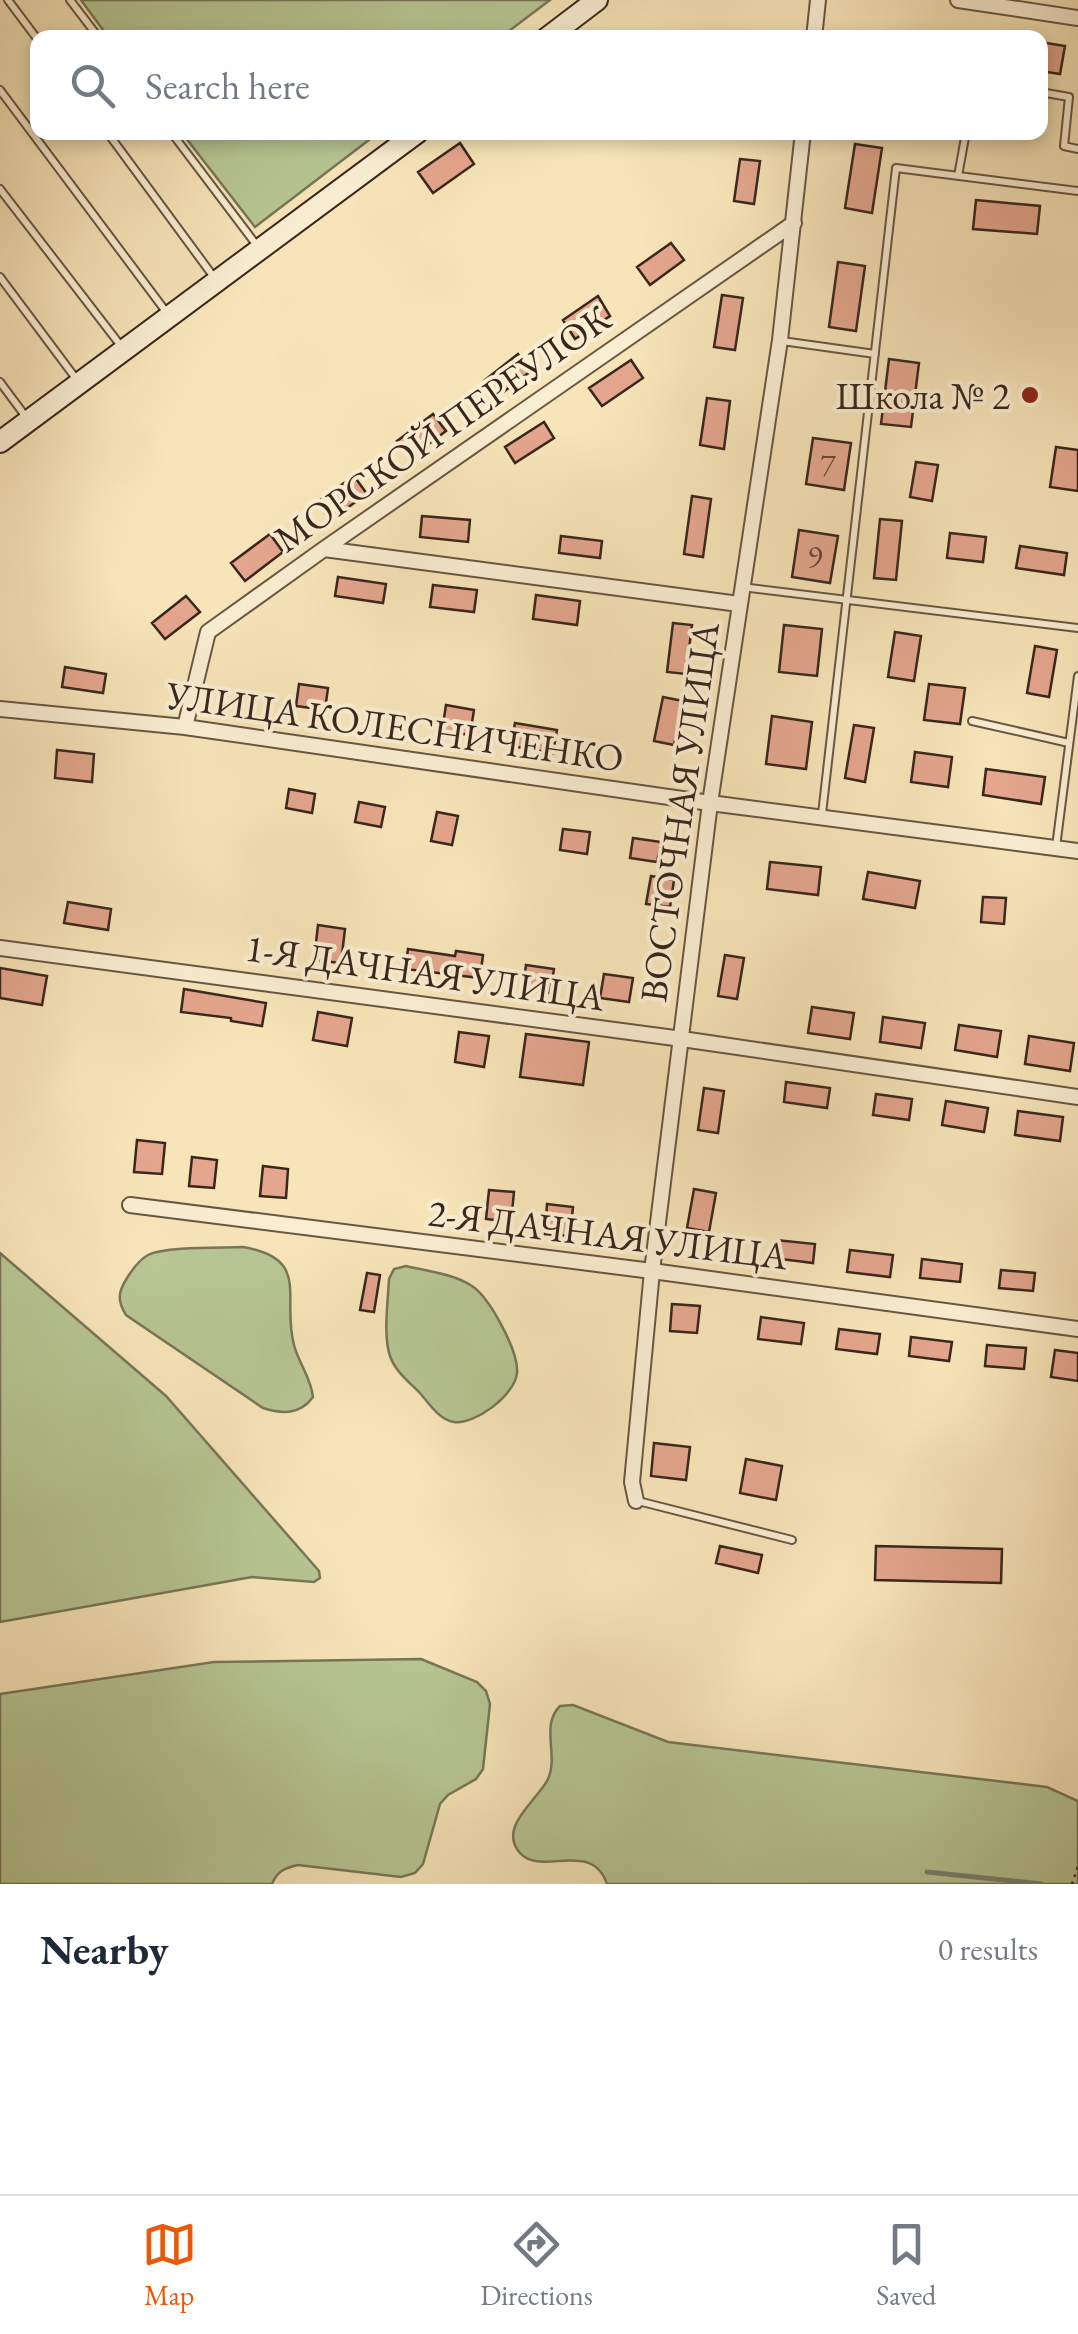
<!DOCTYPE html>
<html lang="en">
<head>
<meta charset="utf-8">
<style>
  :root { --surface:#fff; --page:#f6f6f7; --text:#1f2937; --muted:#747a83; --line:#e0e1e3; --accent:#ea580c }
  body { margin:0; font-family:"EB Garamond",serif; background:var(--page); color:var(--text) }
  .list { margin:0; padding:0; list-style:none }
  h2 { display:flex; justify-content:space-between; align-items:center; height:130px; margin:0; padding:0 40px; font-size:42px }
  h2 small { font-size:32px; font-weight:400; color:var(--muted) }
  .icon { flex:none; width:55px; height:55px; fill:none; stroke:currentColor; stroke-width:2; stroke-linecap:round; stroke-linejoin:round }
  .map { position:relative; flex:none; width:1078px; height:1884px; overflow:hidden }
  .search { position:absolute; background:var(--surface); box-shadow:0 5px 15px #0003; left:30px; right:30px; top:30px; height:110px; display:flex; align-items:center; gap:25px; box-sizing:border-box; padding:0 35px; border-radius:20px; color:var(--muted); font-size:38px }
  .sheet { height:310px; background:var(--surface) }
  nav { display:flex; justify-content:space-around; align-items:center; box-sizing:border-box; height:140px; border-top:2px solid var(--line); background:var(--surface); font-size:28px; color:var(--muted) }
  nav a { display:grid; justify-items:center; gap:5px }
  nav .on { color:var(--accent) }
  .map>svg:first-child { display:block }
  .green { fill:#b7c694; stroke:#787658; stroke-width:2.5 }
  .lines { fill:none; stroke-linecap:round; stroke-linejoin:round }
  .stream { stroke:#758273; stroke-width:5 }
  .building { fill:#e4a68e; stroke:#39261b; stroke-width:2.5 }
  .service-casing { stroke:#685642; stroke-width:10 }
  .minor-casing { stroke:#685642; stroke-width:18 }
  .secondary-casing { stroke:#39261b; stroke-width:24 }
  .path { stroke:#39261b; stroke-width:2.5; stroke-dasharray:2.5 5; stroke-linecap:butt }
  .service { stroke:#faeed2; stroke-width:6 }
  .minor { stroke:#faeed2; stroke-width:14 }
  .secondary { stroke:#faeed2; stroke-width:20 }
  .poi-dot { fill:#8f2418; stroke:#faeed2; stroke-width:4 }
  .labels { text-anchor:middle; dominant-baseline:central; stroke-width:8; stroke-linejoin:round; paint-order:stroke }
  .number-label { font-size:32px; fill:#644638 }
  .poi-label { font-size:38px; fill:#39261b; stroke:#faeed2; text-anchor:end }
  .street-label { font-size:38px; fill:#39261b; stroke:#faeed2 }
</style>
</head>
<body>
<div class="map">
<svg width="1078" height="1884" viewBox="0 0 1078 1884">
  <rect width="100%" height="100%" fill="#f7e5b9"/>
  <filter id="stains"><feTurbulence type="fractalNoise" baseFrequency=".002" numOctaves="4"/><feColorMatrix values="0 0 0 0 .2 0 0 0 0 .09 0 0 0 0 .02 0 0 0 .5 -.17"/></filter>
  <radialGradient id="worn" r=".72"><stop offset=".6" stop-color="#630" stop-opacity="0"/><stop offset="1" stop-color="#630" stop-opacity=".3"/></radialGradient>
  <!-- green -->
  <path class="green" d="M81 0H550L501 37 109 38Z
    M182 133H378L255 227Z
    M243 1247C312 1259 281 1297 294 1345 299 1364 311 1378 313 1397 300 1415 282 1414 263 1408L126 1315C117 1301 118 1292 127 1278 132 1270 139 1260 148 1255 166 1246 220 1248 243 1247Z
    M0 1253 166 1396 319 1571 320 1578 314 1582 252 1577 0 1622Z
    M406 1266C427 1271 454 1274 472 1286 490 1298 519 1352 517 1373 515 1395 475 1425 454 1422 439 1420 428 1402 419 1392 409 1382 395 1371 390 1356 383 1336 388 1301 389 1279L394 1269Z
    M421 1659 477 1682 486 1691 490 1704 483 1769 476 1779 448 1795 440 1804 423 1864 415 1873 401 1877 298 1865C285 1868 277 1871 272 1884H0V1694L214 1662Z
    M573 1705 668 1742 1047 1787 1078 1801V1884H607C592 1839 541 1877 520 1853 497 1827 538 1800 548 1779 559 1755 540 1726 560 1706Z"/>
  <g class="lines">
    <!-- stream -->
    <path class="stream" d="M927 1872 1042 1884"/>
  </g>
  <!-- building -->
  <path class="building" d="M1040 42 1065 46 1060 74 1040 71Z
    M460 143 474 164 433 193 418 172Z
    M855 144 882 148 872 213 845 208Z
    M740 159 760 161 754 204 734 201Z
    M976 200 1040 206 1037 234 973 229Z
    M671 243 684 260 650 285 637 267Z
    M838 262 865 266 856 331 829 327Z
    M722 295 743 298 735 350 714 347Z
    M598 296 610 316 575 339 563 320Z
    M518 354 531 371 498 396 485 380Z
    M889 359 919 363 911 427 881 424Z
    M631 360 643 378 602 406 589 388Z
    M707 398 730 401 724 449 700 445Z
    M433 414 446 431 410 458 397 441Z
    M544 422 554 438 515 463 505 447Z
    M813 438 851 443 844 490 806 484Z
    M1056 447 1078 450V491L1050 487Z
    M916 462 938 465 932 501 910 497Z
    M354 476 367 494 330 520 317 502Z
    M692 496 711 499 703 557 684 554Z
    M422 516 470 520 468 542 420 537Z
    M880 519 902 521 896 580 874 578Z
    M799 530 838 536 830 583 792 577Z
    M950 533 986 537 983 562 947 558Z
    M270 534 283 552 245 581 231 563Z
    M561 536 602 541 600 558 559 553Z
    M1020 546 1067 553 1064 575 1016 568Z
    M338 577 386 584 383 603 335 596Z
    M433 585 477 590 474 612 430 607Z
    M536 595 580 601 577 625 533 619Z
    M186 596 200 612 165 639 152 623Z
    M673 623 692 625 686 674 667 672Z
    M784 625 822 629 817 676 779 672Z
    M895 632 921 636 914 681 888 677Z
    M1035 646 1057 650 1049 697 1027 693Z
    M65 667 106 674 103 693 62 687Z
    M299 684 328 688 325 710 296 706Z
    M929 684 965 688 960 724 924 720Z
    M663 697 683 701 674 745 654 741Z
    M446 705 474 710 470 735 442 731Z
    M772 716 812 722 806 769 766 764Z
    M515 723 557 730 553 753 511 746Z
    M854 725 874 728 865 782 845 778Z
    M57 750 94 754 92 782 55 778Z
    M915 752 952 757 948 787 911 782Z
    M986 769 1045 777 1041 804 983 795Z
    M289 789 315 794 312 813 286 808Z
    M359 802 385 807 381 827 355 822Z
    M437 812 458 816 452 845 431 841Z
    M563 829 590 832 587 854 560 850Z
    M633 838 661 842 657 862 630 858Z
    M770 862 821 867 818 895 767 889Z
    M868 872 920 881 915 908 863 899Z
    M651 876 674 880 670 907 646 904Z
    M983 897 1006 898 1004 924 981 922Z
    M68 902 111 909 108 930 64 923Z
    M318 925 345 929 341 963 314 960Z
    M408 949 455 956 456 951 483 955 480 978 405 969Z
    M725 955 744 958 737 999 718 996Z
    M526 965 554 969 550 993 523 989Z
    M0 968 47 976 42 1005 0 998Z
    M604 974 633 978 629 1002 600 998Z
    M184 989 266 1003 262 1026 231 1021V1018L181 1012Z
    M812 1007 854 1013 850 1039 808 1033Z
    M318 1012 352 1018 347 1046 313 1040Z
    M883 1017 925 1023 921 1048 880 1042Z
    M959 1025 1001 1031 997 1057 955 1050Z
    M459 1032 489 1036 484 1067 455 1062Z
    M526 1034 589 1042 583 1085 520 1077Z
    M1029 1036 1074 1043 1070 1071 1025 1064Z
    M786 1082 830 1088 827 1108 784 1102Z
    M704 1088 724 1091 718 1133 698 1130Z
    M876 1094 912 1099 909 1120 873 1115Z
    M946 1101 988 1108 984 1132 942 1125Z
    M1018 1111 1063 1117 1060 1141 1015 1135Z
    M137 1140 165 1143 162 1174 134 1172Z
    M192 1157 217 1160 214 1188 189 1186Z
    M263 1166 288 1169 286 1198 260 1196Z
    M694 1189 716 1193 709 1232 687 1228Z
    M489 1190 514 1192 511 1222 486 1219Z
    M547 1204 573 1207 570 1236 545 1234Z
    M776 1240 815 1244 813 1263 773 1258Z
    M850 1250 893 1255 890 1277 847 1272Z
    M922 1259 962 1264 960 1282 920 1278Z
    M1001 1270 1035 1273 1033 1291 999 1288Z
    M367 1273 380 1275 374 1312 360 1310Z
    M672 1304 700 1306 697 1333 670 1331Z
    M761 1317 804 1323 801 1344 758 1339Z
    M839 1329 880 1334 877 1354 836 1349Z
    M911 1337 952 1342 949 1361 909 1356Z
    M987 1345 1026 1348 1024 1369 985 1366Z
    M1055 1350 1078 1353V1381L1051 1377Z
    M654 1443 690 1447 686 1480 651 1476Z
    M746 1459 782 1466 776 1500 740 1493Z
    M720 1546 762 1555 758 1573 716 1563Z
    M876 1546 1002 1549 1001 1583 875 1580Z"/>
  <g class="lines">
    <!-- service casing -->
    <g class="service-casing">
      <path id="service" d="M8 0 38 40
        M70 0 99 38
        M0 90 167 313
        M1040 92 1069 97 1064 146 1078 149
        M107 132 216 280
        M171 132 258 247
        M958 176 966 132
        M0 189 121 346
        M0 277 77 380
        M782 341 875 354
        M0 382 26 417
        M742 587 1078 628
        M972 721 1069 743
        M822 814 896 168 1078 191
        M1056 847 1078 676
        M638 1501 792 1540"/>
    </g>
    <!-- minor casing -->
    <g class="minor-casing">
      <path id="minor" d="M958 0 1078 18
        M814 38 818 0
        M324 549 739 604
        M0 709 185 727 710 803 1078 851
        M185 727 208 632 324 549 794 223
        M0 948 682 1039 1078 1097
        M130 1205 652 1271 1078 1329
        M636 1501 632 1482 652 1271 710 803 780 340 803 132"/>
    </g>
    <!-- secondary casing -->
    <g class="secondary-casing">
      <path id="secondary" d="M547 38 597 0
        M0 442 418 132"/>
    </g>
    <!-- path -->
    <path class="path" d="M1072 1884 1078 1866"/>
    <!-- service -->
    <use href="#service" class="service"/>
    <!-- minor -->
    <use href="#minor" class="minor"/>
    <!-- secondary -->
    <use href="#secondary" class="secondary"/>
  </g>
  <!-- markers -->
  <circle class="poi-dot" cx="1030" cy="395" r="10"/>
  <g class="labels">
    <!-- number labels -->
    <g class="number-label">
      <text x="828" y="464">7</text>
      <text x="815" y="556">9</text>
    </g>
    <!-- poi labels -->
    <g class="poi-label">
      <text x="1010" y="395">Школа № 2</text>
    </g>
    <!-- street labels -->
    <g class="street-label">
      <text transform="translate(442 428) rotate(-35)">МОРСКОЙ ПЕРЕУЛОК</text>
      <text transform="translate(395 726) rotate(8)">УЛИЦА КОЛЕСНИЧЕНКО</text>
      <text transform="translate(679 812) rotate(-82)">ВОСТОЧНАЯ УЛИЦА</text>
      <text transform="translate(425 972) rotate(8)">1-Я ДАЧНАЯ УЛИЦА</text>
      <text transform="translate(608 1234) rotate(7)">2-Я ДАЧНАЯ УЛИЦА</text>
    </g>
  </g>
  <rect width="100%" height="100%" filter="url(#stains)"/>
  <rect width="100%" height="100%" fill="url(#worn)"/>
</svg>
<div class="search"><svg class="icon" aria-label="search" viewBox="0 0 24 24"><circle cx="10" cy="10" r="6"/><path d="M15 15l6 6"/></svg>Search here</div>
</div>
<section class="sheet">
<h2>Nearby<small>0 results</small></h2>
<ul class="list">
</ul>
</section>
<nav>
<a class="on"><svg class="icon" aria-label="map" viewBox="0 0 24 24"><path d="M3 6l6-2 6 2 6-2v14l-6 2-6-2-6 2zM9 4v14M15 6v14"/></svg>Map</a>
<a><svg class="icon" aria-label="directions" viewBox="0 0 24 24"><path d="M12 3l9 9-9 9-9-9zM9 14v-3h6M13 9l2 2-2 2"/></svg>Directions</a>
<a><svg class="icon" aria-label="saved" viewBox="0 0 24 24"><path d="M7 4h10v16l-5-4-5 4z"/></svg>Saved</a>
</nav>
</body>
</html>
